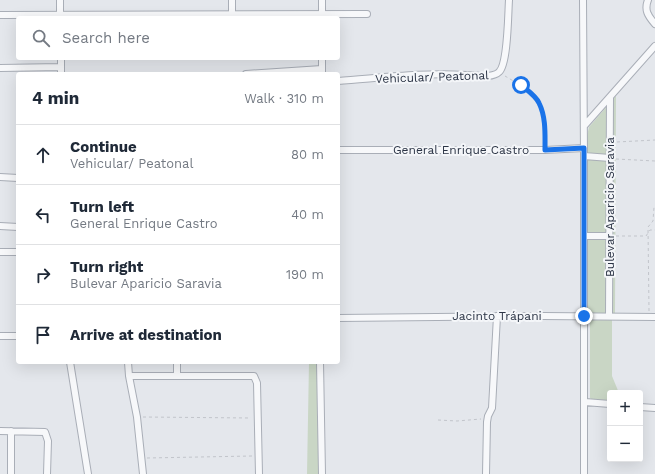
<!DOCTYPE html>
<html lang="en">
<head>
<meta charset="utf-8">
<style>
  :root { --surface:#fff; --page:#f6f6f7; --text:#1f2937; --muted:#747a83; --line:#e0e1e3 }
  body { margin:0; font-family:"Work Sans",sans-serif; background:var(--page); color:var(--text) }
  .controls { position:absolute; right:12px; bottom:12px; display:grid; overflow:hidden; border-radius:4px; box-shadow:0 4px 16px #0002 }
  .controls button { width:36px; height:36px; display:grid; place-items:center; padding:0; border:0; border-bottom:1px solid var(--line); background:var(--surface); color:var(--text); font:20px sans-serif }
  .stop { position:absolute; width:12px; height:12px; margin:-9px; border:3px solid #1a73e8; border-radius:50%; background:#fff }
  .stop.end { background:#1a73e8; border-color:#fff; box-shadow:0 1px 4px #0008 }
  .list { margin:0; padding:0; list-style:none }
  h2 { display:flex; justify-content:space-between; align-items:center; height:52px; margin:0; padding:0 16px; font-size:17px }
  h2 small { font-size:13px; font-weight:400; color:var(--muted) }
  .list li { display:grid; grid-template-columns:26px 1fr auto; gap:12px; align-items:center; box-sizing:border-box; height:60px; padding:0 16px; border-top:1px solid var(--line) }
  .list b { display:block; font-size:15px; white-space:nowrap }
  .list p { margin:0; font-size:13px; white-space:nowrap; color:var(--muted) }
  .list em { font-size:13px; font-style:normal; color:var(--muted) }
  .icon { flex:none; width:22px; height:22px; fill:none; stroke:currentColor; stroke-width:2; stroke-linecap:round; stroke-linejoin:round }
  .map { position:relative; flex:none; width:655px; height:474px; overflow:hidden }
  .search { position:absolute; background:var(--surface); box-shadow:0 4px 16px #0002; left:16px; top:16px; width:324px; height:44px; display:flex; align-items:center; gap:10px; box-sizing:border-box; padding:0 14px; border-radius:4px; color:var(--muted); font-size:15px }
  .panel { position:absolute; background:var(--surface); box-shadow:0 4px 16px #0002; left:16px; top:72px; width:324px; height:292px; border-radius:4px }
  .map>svg:first-child { display:block }
  .green { fill:#c9d6c5 }
  .lines { fill:none; stroke-linecap:round; stroke-linejoin:round }
  .minor-casing { stroke:#a9aeb7; stroke-width:8 }
  .path { stroke:#c2c5cb; stroke-width:1; stroke-dasharray:3 3; stroke-linecap:butt }
  .minor { stroke:#f7f8fa; stroke-width:6 }
  .route { stroke:#1a73e8; stroke-width:5 }
  .labels { text-anchor:middle; dominant-baseline:central; stroke-width:4; stroke-linejoin:round; paint-order:stroke }
  .street-label { font-size:12px; fill:#2b3445; stroke:#f4f6f9 }
</style>
</head>
<body>
<div class="map">
<svg width="655" height="474" viewBox="0 0 655 474">
  <rect width="100%" height="100%" fill="#e4e7ec"/>
  <!-- green -->
  <path class="green" d="M616 96 615 313 596 314 589 312 587 307V136L589 127Z
    M591 320H612V376L619 393H610V401L591 399 590 398V322Z
    M309 362H320L322 474H307Z"/>
  <g class="lines">
    <!-- minor casing -->
    <g class="minor-casing">
      <path id="minor" d="M232 0V15
        M583 0 584 156V474
        M648 0C644 10 648 16 655 24
        M0 15 367 14
        M60 18V0
        M322 18V0
        M61 58V74
        M322 58V74
        M0 68 61 67
        M246 74 322 69
        M338 81C380 78 424 72 466 75 475 75 492 79 499 72 508 64 508 14 509 0
        M584 126 655 46
        M338 150H545L584 148
        M584 156 610 158
        M0 177 18 178
        M0 226 18 227
        M584 236H609
        M0 252H18
        M609 316 610 97
        M338 318 543 316 655 317
        M0 336H18
        M70 362 88 474
        M128 362 129 376 137 417 143 474
        M177 362V375
        M320 362 322 474
        M129 376H254L257 383 259 474
        M585 402 610 404
        M640 407 655 408
        M0 431 45 432 48 441 47 474
        M11 431V474
        M486 474 487 422 488 416 492 408 497 316"/>
    </g>
    <!-- path -->
    <path class="path" d="M505 76C515 82 533 92 539 103 545 115 546 130 545 143
      M617 142 655 140
      M616 159 655 161
      M616 236H646L650 230H655
      M649 311 648 227 653 221 654 207
      M143 417 251 418
      M438 420 457 421 481 419
      M147 458 252 456"/>
    <!-- minor -->
    <use href="#minor" class="minor"/>
  </g>
  <g class="lines">
    <!-- route -->
    <path class="route" d="M521 85C527 90 536 96 539 103 546 117 545 134 545 150L584 148V316"/>
  </g>
  <g class="labels">
    <!-- street labels -->
    <g class="street-label">
      <text transform="translate(432 77) rotate(-2)">Vehicular/ Peatonal</text>
      <text x="461" y="150">General Enrique Castro</text>
      <text transform="translate(610 207) rotate(-90)">Bulevar Aparicio Saravia</text>
      <text x="497" y="316">Jacinto Trápani</text>
    </g>
  </g>
</svg>
<div class="controls">
<button>+</button>
<button>−</button>
</div>
<div class="stop" style="left:521px;top:85px"></div>
<div class="stop end" style="left:584px;top:316px"></div>
<div class="search"><svg class="icon" aria-label="search" viewBox="0 0 24 24"><circle cx="10" cy="10" r="6"/><path d="M15 15l6 6"/></svg>Search here</div>
<section class="panel">
<h2>4 min<small>Walk · 310 m</small></h2>
<ul class="list">
<li><svg class="icon" aria-label="ahead" viewBox="0 0 24 24"><path d="M12 20V5M6 11l6-6 6 6"/></svg><div><b>Continue</b><p>Vehicular/ Peatonal</p></div><em>80 m</em></li>
<li><svg class="icon" aria-label="left" viewBox="0 0 24 24"><path d="M17 20v-9H6M10 6l-5 5 5 5"/></svg><div><b>Turn left</b><p>General Enrique Castro</p></div><em>40 m</em></li>
<li><svg class="icon" aria-label="right" viewBox="0 0 24 24"><path d="M7 20v-9h11M14 6l5 5-5 5"/></svg><div><b>Turn right</b><p>Bulevar Aparicio Saravia</p></div><em>190 m</em></li>
<li><svg class="icon" aria-label="arrive" viewBox="0 0 24 24"><path d="M6 21V4h12l-3 4 3 4H6"/></svg><div><b>Arrive at destination</b></div></li>
</ul>
</section>
</div>
</body>
</html>
